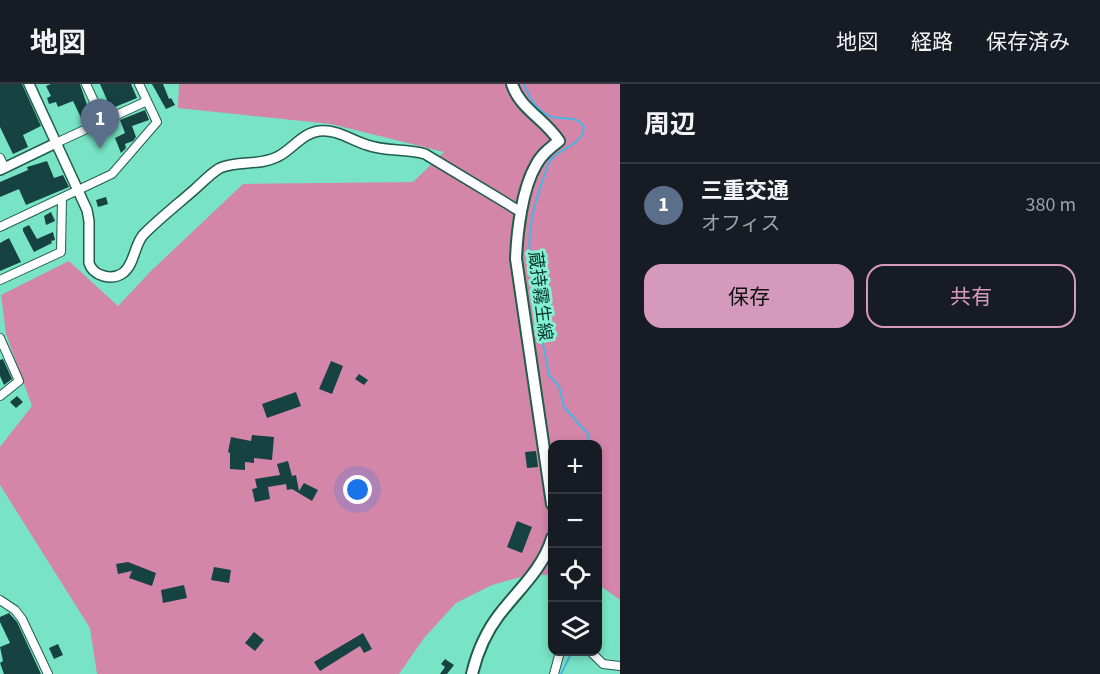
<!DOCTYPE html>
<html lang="ja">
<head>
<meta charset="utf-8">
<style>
  :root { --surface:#171b24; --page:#20242c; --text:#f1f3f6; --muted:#9ea1a6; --line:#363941; --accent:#d59abb }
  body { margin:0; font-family:"Source Sans 3","Noto Sans JP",sans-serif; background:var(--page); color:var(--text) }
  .controls { position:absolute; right:18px; bottom:18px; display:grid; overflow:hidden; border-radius:12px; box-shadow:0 3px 9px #0003 }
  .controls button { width:54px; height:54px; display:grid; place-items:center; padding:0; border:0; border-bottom:2px solid var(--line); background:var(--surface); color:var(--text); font:30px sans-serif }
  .you { position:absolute; left:358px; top:406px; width:21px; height:21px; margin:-15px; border:4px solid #fff; border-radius:50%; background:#1a73e8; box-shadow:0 0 0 9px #1a73e833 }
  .badge { display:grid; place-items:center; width:39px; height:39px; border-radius:50%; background:var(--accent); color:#fff; font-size:20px; font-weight:700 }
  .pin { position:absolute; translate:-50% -50px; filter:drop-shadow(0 2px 3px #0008) }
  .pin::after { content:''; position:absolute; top:32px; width:21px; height:18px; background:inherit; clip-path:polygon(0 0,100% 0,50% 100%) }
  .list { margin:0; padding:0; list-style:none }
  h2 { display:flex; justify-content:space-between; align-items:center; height:78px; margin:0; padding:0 24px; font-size:26px }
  h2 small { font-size:20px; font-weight:400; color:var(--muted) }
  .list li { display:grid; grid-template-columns:39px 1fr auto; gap:18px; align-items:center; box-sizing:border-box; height:84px; padding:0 24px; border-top:2px solid var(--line) }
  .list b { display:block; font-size:22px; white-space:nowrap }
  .list p { margin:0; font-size:20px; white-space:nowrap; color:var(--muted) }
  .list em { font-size:20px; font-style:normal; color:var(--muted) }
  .actions { display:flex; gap:12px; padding:18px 24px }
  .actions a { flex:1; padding:14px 0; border:2px solid var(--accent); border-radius:18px; text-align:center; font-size:21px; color:var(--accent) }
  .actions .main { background:var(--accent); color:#111 }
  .icon { flex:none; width:33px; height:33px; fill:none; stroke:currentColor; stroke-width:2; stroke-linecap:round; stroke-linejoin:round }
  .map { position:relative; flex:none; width:620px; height:590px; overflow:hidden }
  header { display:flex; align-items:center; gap:36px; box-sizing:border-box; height:84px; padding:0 30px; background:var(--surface); border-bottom:2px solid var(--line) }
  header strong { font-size:28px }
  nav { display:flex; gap:33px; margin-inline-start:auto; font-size:21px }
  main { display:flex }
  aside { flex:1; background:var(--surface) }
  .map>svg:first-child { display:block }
  .green { fill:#d486a8 }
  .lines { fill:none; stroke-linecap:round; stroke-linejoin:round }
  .stream { stroke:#4bb2e4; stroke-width:2 }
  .building { fill:#164241 }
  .minor-casing { stroke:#225c4d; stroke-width:10 }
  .tertiary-casing { stroke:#225c4d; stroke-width:12 }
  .secondary-casing { stroke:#225c4d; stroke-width:14 }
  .minor { stroke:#fff; stroke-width:8 }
  .tertiary { stroke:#fff; stroke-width:9 }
  .secondary { stroke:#fff; stroke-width:10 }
  .labels { text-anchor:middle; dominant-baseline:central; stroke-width:6; stroke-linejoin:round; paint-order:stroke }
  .street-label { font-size:18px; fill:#06382d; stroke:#86f1d2 }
</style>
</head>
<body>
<header>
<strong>地図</strong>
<nav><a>地図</a><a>経路</a><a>保存済み</a></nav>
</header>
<main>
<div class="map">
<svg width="620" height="590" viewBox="0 0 620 590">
  <rect width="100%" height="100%" fill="#78e4c5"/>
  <!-- green -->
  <path class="green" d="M179 0H620V516L598 500V360H552V491H528L492 501 456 519 424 554 399 590H97L90 544 0 401V363L32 322 6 250 1 211 69 177 118 222 151 187 243 100 413 98 444 68 331 40 178 24Z"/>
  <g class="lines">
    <!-- stream -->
    <path class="stream" d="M524 0C529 13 538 29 552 33 564 36 577 31 584 43 582 63 559 63 549 78 541 101 532 125 530 149 526 190 542 250 549 291L559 302 564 323 588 350V360
      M561 590 572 568"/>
  </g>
  <!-- building -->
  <path class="building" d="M0 0H22L41 42 23 51 28 63 13 70 0 43Z
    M51 0H80L89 27 91 26 95 34 84 40 73 17 58 23 56 18 49 20 47 14 51 12 46 2Z
    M100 0H131L137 14 105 27 101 18 107 16Z
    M152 0H163L169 15 171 14 175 21 166 25Z
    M145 26 149 36 132 42 136 53 133 57 125 60 126 64 121 69 115 54 125 49 120 36Z
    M47 77 54 94 63 91 69 103 26 121 19 105 0 113V98L28 86 27 83Z
    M106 113 108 120 98 123 96 116Z
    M51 128 55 137 46 141 44 132Z
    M29 141 37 155 53 148 55 156 51 157 52 159 34 168 23 147V144Z
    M9 154 21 178 0 187V159Z
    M3 275 12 295 4 301 0 292V276Z
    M331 277 343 282 332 310 319 305Z
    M359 290 368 296 364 301 355 295Z
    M296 308 301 322 267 334 262 320Z
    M17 312 23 318 16 324 10 318Z
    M252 351 274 353 272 376 254 374V379L245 378V386L230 385V369L228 368 231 353 251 357Z
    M536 367 538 383 527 384 525 368Z
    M288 377 292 392 296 391 299 407 304 399 318 406 312 417 292 405 287 406 286 400 268 403 270 415 255 418 252 405 257 404 255 395 280 391 277 380Z
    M517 437 532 443 522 469 507 463Z
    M128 478 156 489 152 502 129 494 132 487 118 490 116 480Z
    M214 483 231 486 229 499 211 496Z
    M184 501 187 514 163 519 161 506Z
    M9 529 17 538 41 590H4L0 579 3 577 0 563 10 559 0 538V533Z
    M254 548 264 556 255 567 245 559Z
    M363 549 372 565 364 569 360 562 320 587 314 578Z
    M58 560 63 571 54 575 49 564Z
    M445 575 454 581 447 590H440L445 583 441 580Z"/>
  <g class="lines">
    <!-- minor casing -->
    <g class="minor-casing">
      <path id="minor" d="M86 0 103 37
        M56 59 147 17
        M0 74 5 84
        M0 143 112 90 157 38 139 0
        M0 196 61 168 62 114
        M0 254 19 297 0 312
        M0 516 15 526 22 535 48 590
        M591 568 603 580 620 582
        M554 590 560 568"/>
    </g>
    <!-- tertiary casing -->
    <g class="tertiary-casing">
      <path id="tertiary" d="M29 0 87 126 89 137V179C93 192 112 197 123 189 135 180 134 160 144 150 160 134 178 120 195 105 203 98 211 89 220 84 238 76 259 82 277 73 292 66 302 49 319 47 337 45 351 56 367 61 386 68 405 64 425 70L521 128
        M0 86 56 59"/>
    </g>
    <!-- secondary casing -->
    <g class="secondary-casing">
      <path id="secondary" d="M512 0C520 25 545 35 559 57 550 64 541 71 536 81 522 105 517 148 516 175L552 420
        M472 590C477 569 486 548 499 531 518 506 543 485 552 454"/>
    </g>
    <!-- minor -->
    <use href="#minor" class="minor"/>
    <!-- tertiary -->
    <use href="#tertiary" class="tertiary"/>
    <!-- secondary -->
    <use href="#secondary" class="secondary"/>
  </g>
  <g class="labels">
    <!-- street labels -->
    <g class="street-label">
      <text transform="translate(540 212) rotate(83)">蔵持霧生線</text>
    </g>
  </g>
</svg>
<div class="controls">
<button>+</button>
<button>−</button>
<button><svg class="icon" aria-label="locate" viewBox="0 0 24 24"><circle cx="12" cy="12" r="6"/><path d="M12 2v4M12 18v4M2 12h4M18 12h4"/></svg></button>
<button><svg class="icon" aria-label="layers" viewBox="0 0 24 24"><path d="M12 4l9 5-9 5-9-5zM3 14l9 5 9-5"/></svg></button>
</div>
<div class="you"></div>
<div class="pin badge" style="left:100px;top:65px;background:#5c6f8a">1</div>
</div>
<aside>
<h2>周辺<small></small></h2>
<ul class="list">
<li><span class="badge" style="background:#5c6f8a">1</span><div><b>三重交通</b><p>オフィス</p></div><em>380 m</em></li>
</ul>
<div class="actions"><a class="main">保存</a><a>共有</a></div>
</aside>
</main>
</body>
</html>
